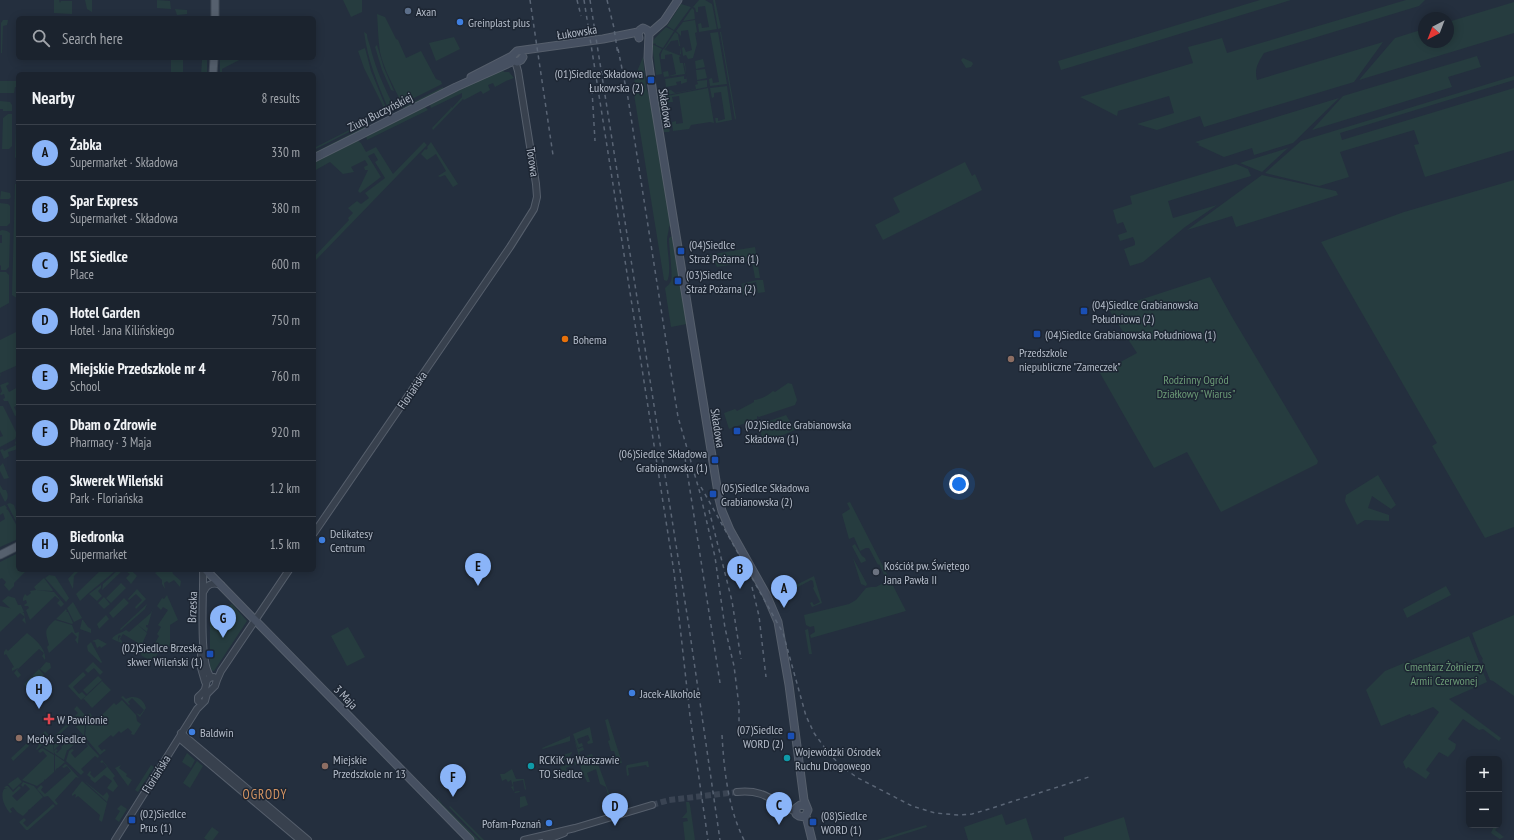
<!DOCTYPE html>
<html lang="en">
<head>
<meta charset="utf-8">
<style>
  :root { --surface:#1b232e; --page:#282f3a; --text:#f1f3f6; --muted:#a0a4aa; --line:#39404a; --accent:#8ab4f8 }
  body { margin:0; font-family:"PT Sans Narrow",sans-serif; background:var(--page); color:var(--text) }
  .controls { position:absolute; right:12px; bottom:12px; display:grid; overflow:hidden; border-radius:6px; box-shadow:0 2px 10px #0003 }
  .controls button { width:36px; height:36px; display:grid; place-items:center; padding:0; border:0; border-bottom:1px solid var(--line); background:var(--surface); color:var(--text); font:20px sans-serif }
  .compass { position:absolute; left:1418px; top:12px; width:36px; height:36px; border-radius:50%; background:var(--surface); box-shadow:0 2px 10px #0003; rotate:222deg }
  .you { position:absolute; left:959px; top:484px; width:14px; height:14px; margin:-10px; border:3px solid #fff; border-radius:50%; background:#1a73e8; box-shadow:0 0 0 6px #1a73e833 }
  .badge { display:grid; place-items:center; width:26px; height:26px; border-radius:50%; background:var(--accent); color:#111; font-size:13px; font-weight:700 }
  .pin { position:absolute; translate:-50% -33px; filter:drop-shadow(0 1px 2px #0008) }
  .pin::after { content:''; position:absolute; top:21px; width:14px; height:12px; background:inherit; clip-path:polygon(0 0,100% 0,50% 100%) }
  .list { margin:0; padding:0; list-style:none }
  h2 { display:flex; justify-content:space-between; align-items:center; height:52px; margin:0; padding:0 16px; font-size:17px }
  h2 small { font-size:13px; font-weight:400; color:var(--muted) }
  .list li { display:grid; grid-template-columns:26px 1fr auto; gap:12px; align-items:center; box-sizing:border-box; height:56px; padding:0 16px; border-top:1px solid var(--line) }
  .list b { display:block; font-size:15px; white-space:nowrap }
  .list p { margin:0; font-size:13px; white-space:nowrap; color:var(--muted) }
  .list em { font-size:13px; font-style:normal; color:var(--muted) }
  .icon { flex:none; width:22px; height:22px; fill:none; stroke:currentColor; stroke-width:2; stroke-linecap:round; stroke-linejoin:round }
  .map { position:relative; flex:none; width:1514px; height:840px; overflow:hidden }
  .search { position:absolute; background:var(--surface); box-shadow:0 2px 10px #0003; left:16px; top:16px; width:300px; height:44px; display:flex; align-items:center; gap:10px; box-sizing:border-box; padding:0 14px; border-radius:6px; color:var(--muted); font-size:15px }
  .panel { position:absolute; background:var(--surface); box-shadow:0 2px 10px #0003; left:16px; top:72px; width:300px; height:500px; border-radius:6px }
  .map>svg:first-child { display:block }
  .green { fill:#263c3f }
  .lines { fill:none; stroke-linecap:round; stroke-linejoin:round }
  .tertiary-tunnel { stroke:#3a4453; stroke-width:6; stroke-dasharray:6 3; stroke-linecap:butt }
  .tertiary-casing { stroke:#565f6c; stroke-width:8 }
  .secondary-casing { stroke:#565f6c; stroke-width:9 }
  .primary-casing { stroke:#414a57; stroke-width:9 }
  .tertiary { stroke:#38414e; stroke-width:6 }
  .secondary { stroke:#465061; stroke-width:7 }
  .primary { stroke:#56606e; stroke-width:7 }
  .rail { stroke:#5a6575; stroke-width:1.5; stroke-dasharray:4 4; stroke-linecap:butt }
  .service-dot { fill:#5c6f8a; stroke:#1d2633; stroke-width:1.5 }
  .shop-dot { fill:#3f7fe0; stroke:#1d2633; stroke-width:1.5 }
  .transit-dot { fill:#1a4fb4; stroke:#1d2633; stroke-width:1.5 }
  .food-dot { fill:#e8710a; stroke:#1d2633; stroke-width:1.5 }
  .education-dot { fill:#8d6e63; stroke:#1d2633; stroke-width:1.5 }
  .worship-dot { fill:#6b7280; stroke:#1d2633; stroke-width:1.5 }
  .health-dot { fill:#e0444e; stroke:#1d2633; stroke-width:1.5 }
  .culture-dot { fill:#0f9aa8; stroke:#1d2633; stroke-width:1.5 }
  .labels { text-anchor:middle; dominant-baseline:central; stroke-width:3; stroke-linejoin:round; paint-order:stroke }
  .poi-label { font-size:12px; fill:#b4bcc9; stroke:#1d2633; text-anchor:start }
  .street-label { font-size:12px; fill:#b4bcc9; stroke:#1d2633 }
  .park-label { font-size:12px; fill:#6b9a76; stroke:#1d2633 }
  .neighbourhood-label { font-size:13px; letter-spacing:1px; fill:#d59563; stroke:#1d2633 }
</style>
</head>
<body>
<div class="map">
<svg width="1514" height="840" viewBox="0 0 1514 840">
  <rect width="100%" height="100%" fill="#242f3e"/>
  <!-- green -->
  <path class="green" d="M54 0H59L60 3 61 1H72V14L54 13Z
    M85 0H92V12L87 9Z
    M157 0 170 1 171 9 157 8Z
    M343 0H362V12L351 17Z
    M699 0H705L712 4 717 29 699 32 698 24 701 23 702 28 709 27 705 6 698 7V12H696L695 8 693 7Z
    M713 0H715L721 28 718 29Z
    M1260 0H1291L1061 70 1058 61Z
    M1406 0H1425L1419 6 1264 53C1258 63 1254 69 1257 80L1383 42 1354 82 1204 127 1200 116 1157 130 1137 124 1174 113 1169 96 1118 111 1117 116 1080 97 1193 63 1188 47 1222 38 1227 53Z
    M1514 2V33L1359 80 1395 38 1424 29V42H1448V22Z
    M681 4 691 7 674 30 667 26Z
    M692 8 694 10 695 19 683 21Z
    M175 9 187 10V14L177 15Z
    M377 14 385 17 396 39 398 40 406 58 421 51 436 79 441 81 442 84 402 104C394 87 384 70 380 52 378 39 378 27 377 14Z
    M3 20H8L7 25 3 26 2 53H1V23Z
    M695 20 697 32 695 33 697 44 693 58 688 59 686 55 683 56 682 48 684 47 686 52 692 50 688 30 681 31V36L676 31 683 22Z
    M666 27 674 31 663 48 656 45 655 43 654 44 652 43 655 38Z
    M364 32 367 34C367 39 369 42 370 46 375 67 383 84 392 103L387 106C376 79 368 61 364 32Z
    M675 32 678 34 680 46H679L678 40 671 41 665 49 680 54V47L681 54H680L664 49Z
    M718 32 727 84 710 86 709 79 712 78 713 83 719 82 710 33Z
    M720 32H721L736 118 735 120Z
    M454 37 460 49 436 61 429 43Z
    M652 44 662 49 659 54 662 74 656 75Z
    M377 45 384 68 394 91 391 90 382 70 375 47Z
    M365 48 371 71 387 110 386 112 364 68 358 51Z
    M663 49 681 56 679 57 680 63H683L685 74 664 77 663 72 668 71 669 76 676 74 672 54 665 55V59H661V54Z
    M1477 56 1481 67 1448 77 1452 87 1312 130 1343 96Z
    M643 57 646 87 649 96H651L671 225 669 227C669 231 667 235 667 240 667 251 672 273 667 281L664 280 633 88 636 74Z
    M171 58H183V74H171Z
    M220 58H243L222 69V74H220Z
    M963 58 972 62 973 64 971 67 966 68 961 60Z
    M703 59 705 67 696 69 695 61Z
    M202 60H207V74H201Z
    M684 63H685L687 82 681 84V81L676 82 677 85 666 87 665 79 684 76V79H687Z
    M705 69 707 78 697 80 696 70Z
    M503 70 504 72H509L514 78 506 81 495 87 493 83 488 85 490 90 483 94 481 91 464 100 463 99 433 130 432 128 451 108 450 106 452 108 462 97V93L431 108 430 105 432 101Z
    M1514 76V80L1340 133 1342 140 1514 88V150L1425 177 1414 145 1419 144 1414 130 1340 152 1349 177 1319 186 1265 173 1301 141Z
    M707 80V87L667 95 666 91 671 90 675 93 696 89 695 85 698 84 697 81Z
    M0 81H18V87H15L14 93H0Z
    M727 86 732 120 716 123 715 118H718V121L725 119 721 92 714 93V97L712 98 710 88Z
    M443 87V90L407 108H402Z
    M708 88 714 123 710 122 691 125 689 129 673 131 672 122 676 121V124L683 123 679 96 672 97 673 102H668L667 96Z
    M665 96 666 103 665 105 668 127 670 130 669 132H664L658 97Z
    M1339 98 1293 143 1254 155 1252 148 1224 157 1198 145 1200 144 1195 142Z
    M0 101 10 102 12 105V111H3V109H0Z
    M424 106 428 110 367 140 366 136Z
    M8 114H12V146L9 149H2L3 118Z
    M369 120 370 121 314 150V148Z
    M18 121V161L15 157 16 123Z
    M370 124 369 126 314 155V153L317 151Z
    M357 140 361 143 366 152 376 147 393 174 424 142 427 145 314 262V257L349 220 348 218 353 213 348 208 357 201 361 204 369 198 365 193 385 178 375 162 378 160 374 153 368 156 381 177 360 193 358 191 368 170H365L364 167 368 165 365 160 351 167 354 172 343 174 330 162 314 171V161Z
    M431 142 458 184 453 187 445 175 440 177 438 176 446 171 436 154 427 160 421 154 425 149 426 150 428 148 427 147Z
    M1288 148 1262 172 1240 163Z
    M965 162 972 176 975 174 982 190 883 240 875 225 900 212 893 198Z
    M1236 164 1248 169 1251 176 1168 201 1173 218 1217 205 1185 227 1143 262 1130 266 1124 249 1135 245V242L1133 237 1120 241 1118 235 1127 232 1123 222 1117 224 1113 210 1132 204 1130 196Z
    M1262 175 1336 191 1338 195 1236 227 1232 216 1187 230Z
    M1514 180V527L1485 538 1432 446 1437 443 1321 242 1404 212Z
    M15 184H18V299L12 295Z
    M1 191 10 193 11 197 9 199H0Z
    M0 203 8 204 10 206V223L7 226H0Z
    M2 230 7 231 10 233 9 267 6 270H1V266L0 265V243H2V235H0V231Z
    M672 236 687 324 671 327 665 288C667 286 670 284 671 281 673 276 669 247 669 238Z
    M755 247 760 278H755L752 261 717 267 715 262 709 259 708 255Z
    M0 272H6L9 275V303L0 308Z
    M1210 277 1232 317 1318 461 1317 464 1221 512 1187 452 1154 468 1100 373 1137 353 1109 310Z
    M757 280H763L765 292 758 293 756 282 742 285 741 284Z
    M755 283 757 293 743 295 741 286Z
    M18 331V365L0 373 1 377 0 375V340Z
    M8 382 9 384 6 386 9 392 18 387V411L16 406 14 407 18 415 15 416 8 401H4L3 399 5 398 4 394 1 395 0 394 2 391 0 385Z
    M788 383 792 384 797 400 795 405 759 417 757 416V419L729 429 724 413 735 409 737 411 754 402V400C760 400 769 395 773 391L775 392Z
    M0 406H3L17 434 15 439 0 447V437L3 436 0 430Z
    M786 415 795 430 764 443 758 425Z
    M18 440V449L8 452 9 456 4 459 0 450 3 449 4 451 16 445 15 442Z
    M3 463 9 478 4 479 0 471V466Z
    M1378 475 1396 505 1391 509 1372 496 1368 508 1389 515V521L1365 520 1357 525 1345 501 1346 495Z
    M0 485 3 490H6C8 494 9 498 5 502L0 492Z
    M850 502 906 611 811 638 810 635 815 632 814 626 810 627 806 625 804 615 849 604 856 600 866 588 871 587H876L887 581 879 564 878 565 869 548H866L860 551 854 537 849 539 842 514 850 509 847 503Z
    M10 503 14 505 18 517V525L7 504Z
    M5 505 7 508 6 509 8 510 18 528V539L0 547V522L5 519 3 513 0 515V507Z
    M855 544 862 556 865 558 866 561 861 563 852 546Z
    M18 553V570H27L14 583V586L9 591 4 585 6 582 2 578 0 579V562Z
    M853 558 867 584 866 586 861 584Z
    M76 570 79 571 74 576 73 589 68 579Z
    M101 570H116C104 581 91 590 80 601L76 594Z
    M118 570H123L102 590 103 584Z
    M124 570H131L137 576 131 584 126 578 130 574Z
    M159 570H172L173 574 181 581 180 587 174 580 169 583 167 581 164 583 165 589 162 584V580L155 573Z
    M49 575 55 576 69 598 70 597 66 602 45 578Z
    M814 576 822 603 812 607 810 603 812 602 814 605 820 602 813 588 814 587 813 581 811 580 796 588 794 586Z
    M44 578 53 590 52 591 36 590 34 587Z
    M121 583 126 588 111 603 106 598Z
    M101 585V588L98 591 102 596 97 601 89 594Z
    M1446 586 1451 595 1407 618 1403 609Z
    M137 589 146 599 136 609 135 607 142 600 136 594 129 600 128 599Z
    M36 590 54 592 64 604 61 607 57 603 60 600 55 596 30 620 26 610 29 608 28 606H25L24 605 27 603 26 600 23 601V598L25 594 27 596 31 593 30 591Z
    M167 595 178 620 170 625V646L158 653 153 662 142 656 140 652 144 643 149 646 147 649 152 652 157 645 155 643 159 636 157 634 161 627 158 625 168 610 163 607 161 610 157 606 162 598 164 599Z
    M8 596 15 598 18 605H21L24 612 10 608 2 601Z
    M104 597 110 604 104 609 98 603Z
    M124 598 129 603 113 618 109 613Z
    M73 602 82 618 74 622 67 608Z
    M147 604 145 609 121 630 120 629Z
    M232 604 247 621 214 671 210 670V615Z
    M0 606 19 610 24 613 26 624 22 620 25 617 20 613 0 632Z
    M153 608 148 625H146V627L148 628 147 632 138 625 147 633 138 653 131 649 132 647 135 649 138 643 123 634 120 639 122 641V643L119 642V638L121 636 119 635 118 637 119 642 112 639C114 634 122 633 126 630L129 632 151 613Z
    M66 609 67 611 66 612H68L73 623 72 624 56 619Z
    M106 615 109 619 99 629 97 624Z
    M1514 615V696L1493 681 1490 680 1482 660 1483 659 1480 654 1472 633Z
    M55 620 72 625 75 633 79 632 78 644 75 640 77 637 72 632 49 653 47 647 49 645C45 631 44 630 55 620Z
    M82 620H83L88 627 91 629V633L80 629Z
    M348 627 365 657 347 666 331 636Z
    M808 629 812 654H809L805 630Z
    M27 633C34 638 47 649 45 660L42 656 44 653 39 649 17 670 21 675 18 678 14 673 18 668 12 671V668L14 667 6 654 4 655V652L6 649 8 651Z
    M1469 636 1487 682 1449 699 1501 738 1499 741 1483 729 1479 730 1463 719 1448 739 1456 744 1455 749 1448 757 1439 752 1426 770 1430 773 1426 779 1408 767 1406 769 1403 762 1439 712 1433 707 1411 716 1410 714 1381 726 1366 690 1385 671Z
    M98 639 107 644 101 648 100 646 97 648 95 642 92 641Z
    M91 642 102 662 101 663 88 651 87 646Z
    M46 662 50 663 51 668 45 673 40 669Z
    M93 662 103 672 100 675 94 668 88 673 85 670Z
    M39 669 44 675 39 679 32 676Z
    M83 672 86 675 73 687 79 694 82 692 86 696 81 700 68 686Z
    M98 676 102 680 87 694 83 690Z
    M31 677 38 681 30 689 31 690 30 691 24 684Z
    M102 681 111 690 92 708 84 699 81 701Z
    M123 696 126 699C135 694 144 699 146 708L140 717 136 713 140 715 144 710 132 698 128 702 130 704 129 705 121 697Z
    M122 700 136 715 137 721 141 724 134 735 131 734 132 732 128 728 121 733 119 731 113 737 111 735 98 746 102 751 104 749 106 750 100 755 85 737 87 716 90 713 92 716 90 718 94 723 114 703 116 705Z
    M77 706 85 715 75 726 70 721 78 713 74 709Z
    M86 716 84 736 76 727Z
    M608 719 622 763 609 765 603 761 610 759 611 762 617 760 614 751H611L608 741 610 740 605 720Z
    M68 723 70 725 54 739 59 745 54 750 53 737Z
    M590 727 593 743 588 744 587 742 590 740 588 735 577 739 579 744 582 743 583 746 578 748 573 734Z
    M45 731 51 737 37 750 36 749 39 745 35 741Z
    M76 733V735H78L81 738 68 750H66H67L64 760 55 754 54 751 56 749 58 750 56 752 57 753 62 748 61 747Z
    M570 736V741L543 749 542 748Z
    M574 738 578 749 583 747 584 750 579 752 584 761 587 760 586 756 592 754 596 765 598 764 611 799H609L606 787 600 784 596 769 587 773 590 782H587L584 775 564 780 560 767 572 763 573 765 566 768 569 777 582 773 580 764 575 765 574 762 580 760Z
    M83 739 99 756 98 758 95 756 81 769 84 772 81 775 66 761 69 751 72 749 74 750 71 753 75 758 88 746 84 741 82 743 80 742Z
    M49 741 53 745 54 754 43 747Z
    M27 743 29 746 13 761 11 758Z
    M42 748 54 755V772L45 780 44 779V781L37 786 22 780 47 756 43 751 40 753 38 751Z
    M572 752V753L570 755 571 758 559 762 557 757Z
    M187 753 195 760 191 768 182 762Z
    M55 755 65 762 58 768H57L55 771Z
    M102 760 115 776 113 778 118 786 113 792 107 788 112 781 104 775 95 783 90 779 91 778 87 775 90 771 91 772 90 774 94 778 107 767 103 762 102 763 100 762Z
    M197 761 203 766 190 788 183 783Z
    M648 761 649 767H647L646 765 628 768 629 775 627 776 626 767 627 765Z
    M65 764 67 765 79 778 76 777 55 800 58 804 56 805 48 796 44 797 37 789 41 785 43 787 41 790 45 794 71 771 67 766 64 768 62 767Z
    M121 765 119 768 127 774 126 776 132 780 128 786 115 768Z
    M151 765 154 767 138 792 135 790Z
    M512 769 516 779H524L526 789 525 790 523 780 513 782 514 792 519 791 520 792 515 793 511 787 513 786 511 780 508 782 506 779 502 781 500 774H504Z
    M18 777 22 782 13 790 8 784Z
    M83 780 103 796 107 792 109 796 107 802Z
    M82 781 107 803 102 822 99 820 100 815 78 796 75 798 76 795 75 794 72 796V794Z
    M23 782 34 786 43 797 30 809 28 810V811L23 816 17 812 13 807 10 809 12 812 10 813C4 806 0 796 4 789H7L4 788 6 786H8L13 792 19 786 21 788 12 796 17 801 30 789 25 784 23 787 21 785Z
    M525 796 528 805 520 808V797Z
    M438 798 442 804 479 840H475L438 802Z
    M686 802H689L690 805 695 840H685L683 822 688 821 687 818H682L687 812Z
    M53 804 55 806 28 830H26L19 822 24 818 26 820 23 823 27 827Z
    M121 805 127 809 119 822 115 819 120 811 117 809Z
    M450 806 484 840H481L449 807Z
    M1002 814 1006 825 1026 818 1033 840H968L964 827Z
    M1124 817 1130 840H1064V837Z
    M926 825 927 827 885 840H877Z
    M212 827 219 832 213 840H207L204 838Z
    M1493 828H1497L1495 830 1504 837 1500 839 1491 833Z"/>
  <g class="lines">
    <!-- tertiary-tunnel -->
    <path class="tertiary-tunnel" d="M652 805 669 800 737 792"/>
    <!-- tertiary casing -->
    <g class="tertiary-casing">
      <path id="tertiary" d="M314 533 510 247 534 209 537 197 536 184 518 71 515 61
        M203 570C204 592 198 662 211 677
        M204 591C207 584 214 582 221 585
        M201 653V668L205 682
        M217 680 221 671 289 570
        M181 733 308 840
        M179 738 300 840
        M737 792C766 789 772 802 796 812
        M115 840 197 709 205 701 207 694 215 686 217 680 214 677C205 678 207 683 205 689 204 692 200 695 198 697V701L202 703
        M524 840 575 828 652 805
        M546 840 564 833"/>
    </g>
    <!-- secondary casing -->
    <g class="secondary-casing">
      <path id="secondary" d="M649 34 664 21 678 0
        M639 38 638 34 640 30 643 28 647 30 649 34 648 58 653 94 719 499 722 511 730 530 766 594 778 622 789 685 804 800 808 810 805 817 799 816 796 814V808L800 805 806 806
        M512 58 514 61 517 62 521 60 523 57
        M471 77 512 56 517 51 603 39 638 32
        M314 158 456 87 514 61
        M206 570 470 840
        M806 816 812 840"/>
    </g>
    <!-- primary casing -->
    <g class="primary-casing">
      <path id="primary" d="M215 18V0
        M213 74 214 58
        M0 555 18 546"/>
    </g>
    <!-- tertiary -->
    <use href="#tertiary" class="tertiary"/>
    <!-- secondary -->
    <use href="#secondary" class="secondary"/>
    <!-- primary -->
    <use href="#primary" class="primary"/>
    <!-- rail -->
    <path class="rail" d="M530 0 553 155
      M577 0 581 16
      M584 0 674 572 690 716 708 840
      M590 0 689 627 720 840
      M607 0 614 28 618 55
      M618 49 628 98 678 417 700 493 715 557 725 628 734 666 739 706V737
      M592 90 595 141
      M685 458 720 683
      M701 487 783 633 806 716 814 733 830 755 845 769 858 778 912 806 935 813 958 815 972 814 989 809 1092 776
      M709 510 732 601 741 659
      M752 587 759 616 766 677
      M722 735C724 770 728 808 744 840"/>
  </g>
  <!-- markers -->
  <circle class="service-dot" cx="408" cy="11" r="4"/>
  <g class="shop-dot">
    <circle cx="460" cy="22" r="4"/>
    <circle cx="322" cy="540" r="4"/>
    <circle cx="632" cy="693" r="4"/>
    <circle cx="192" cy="732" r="4"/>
    <circle cx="549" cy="823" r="4"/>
  </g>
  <g class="transit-dot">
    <rect x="647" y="76" width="8" height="8" rx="2"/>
    <rect x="677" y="247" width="8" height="8" rx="2"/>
    <rect x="674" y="277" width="8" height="8" rx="2"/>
    <rect x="1080" y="307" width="8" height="8" rx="2"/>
    <rect x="1033" y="330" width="8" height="8" rx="2"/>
    <rect x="733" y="427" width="8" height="8" rx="2"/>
    <rect x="711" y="456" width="8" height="8" rx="2"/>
    <rect x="709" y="490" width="8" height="8" rx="2"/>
    <rect x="206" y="650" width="8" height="8" rx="2"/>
    <rect x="787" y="732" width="8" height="8" rx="2"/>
    <rect x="128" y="816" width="8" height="8" rx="2"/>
    <rect x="809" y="818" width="8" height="8" rx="2"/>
  </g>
  <circle class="food-dot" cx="565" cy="339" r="4"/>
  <g class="education-dot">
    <circle cx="1011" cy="359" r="4"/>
    <circle cx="19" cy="738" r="4"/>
    <circle cx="325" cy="766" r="4"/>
  </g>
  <circle class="worship-dot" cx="876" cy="572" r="4"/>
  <path class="health-dot" d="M47 713h4v4h4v4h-4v4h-4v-4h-4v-4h4z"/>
  <g class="culture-dot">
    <circle cx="787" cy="758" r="4"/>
    <circle cx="531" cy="766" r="4"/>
  </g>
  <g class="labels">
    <!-- poi labels -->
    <g class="poi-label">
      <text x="416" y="11">Axan</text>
      <text x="468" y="22">Greinplast plus</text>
      <text x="643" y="73" text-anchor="end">(01)Siedlce Składowa<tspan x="643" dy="14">Łukowska (2)</tspan></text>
      <text x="689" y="244">(04)Siedlce<tspan x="689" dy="14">Straż Pożarna (1)</tspan></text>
      <text x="686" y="274">(03)Siedlce<tspan x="686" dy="14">Straż Pożarna (2)</tspan></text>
      <text x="1092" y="304">(04)Siedlce Grabianowska<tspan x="1092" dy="14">Południowa (2)</tspan></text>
      <text x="1045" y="334">(04)Siedlce Grabianowska Południowa (1)</text>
      <text x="573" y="339">Bohema</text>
      <text x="1019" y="352">Przedszkole<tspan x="1019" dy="14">niepubliczne "Zameczek"</tspan></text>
      <text x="745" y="424">(02)Siedlce Grabianowska<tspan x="745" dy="14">Składowa (1)</tspan></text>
      <text x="707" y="453" text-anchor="end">(06)Siedlce Składowa<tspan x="707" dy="14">Grabianowska (1)</tspan></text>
      <text x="721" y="487">(05)Siedlce Składowa<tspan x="721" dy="14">Grabianowska (2)</tspan></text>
      <text x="330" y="533">Delikatesy<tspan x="330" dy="14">Centrum</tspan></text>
      <text x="884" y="565">Kościół pw. Świętego<tspan x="884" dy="14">Jana Pawła II</tspan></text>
      <text x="202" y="647" text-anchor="end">(02)Siedlce Brzeska<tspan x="202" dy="14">skwer Wileński (1)</tspan></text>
      <text x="640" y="693">Jacek-Alkohole</text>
      <text x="57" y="719">W Pawilonie</text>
      <text x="783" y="729" text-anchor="end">(07)Siedlce<tspan x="783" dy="14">WORD (2)</tspan></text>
      <text x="200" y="732">Baldwin</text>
      <text x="27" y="738">Medyk Siedlce</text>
      <text x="795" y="751">Wojewódzki Ośrodek<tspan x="795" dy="14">Ruchu Drogowego</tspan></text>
      <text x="333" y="759">Miejskie<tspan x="333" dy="14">Przedszkole nr 13</tspan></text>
      <text x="539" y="759">RCKiK w Warszawie<tspan x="539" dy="14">TO Siedlce</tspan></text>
      <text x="140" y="813">(02)Siedlce<tspan x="140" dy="14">Prus (1)</tspan></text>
      <text x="821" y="815">(08)Siedlce<tspan x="821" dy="14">WORD (1)</tspan></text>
      <text x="541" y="823" text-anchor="end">Pofam-Poznań</text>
    </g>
    <!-- street labels -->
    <g class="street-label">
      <text transform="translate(577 32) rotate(-9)">Łukowska</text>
      <text transform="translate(666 108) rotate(81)">Składowa</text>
      <text transform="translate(380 112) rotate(-27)">Ziuty Buczyńskiej</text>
      <text transform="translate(533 162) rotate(81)">Torowa</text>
      <text transform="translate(412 390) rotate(-56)">Floriańska</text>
      <text transform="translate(718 428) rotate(81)">Składowa</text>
      <text transform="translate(192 607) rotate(-88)">Brzeska</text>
      <text transform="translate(346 697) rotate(46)">3 Maja</text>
      <text transform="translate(156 774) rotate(-58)">Floriańska</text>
    </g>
    <!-- park labels -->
    <g class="park-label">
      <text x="1196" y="379">Rodzinny Ogród<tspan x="1196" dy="14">Działkowy "Wiarus"</tspan></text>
      <text x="1444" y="666">Cmentarz Żołnierzy<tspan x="1444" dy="14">Armii Czerwonej</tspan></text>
    </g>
    <!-- neighbourhood labels -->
    <g class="neighbourhood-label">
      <text x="265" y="794">OGRODY</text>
    </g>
  </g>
</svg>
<div class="controls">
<button>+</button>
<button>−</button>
</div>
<svg class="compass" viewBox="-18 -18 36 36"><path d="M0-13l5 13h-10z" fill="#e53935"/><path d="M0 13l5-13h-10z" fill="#a0a4aa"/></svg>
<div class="you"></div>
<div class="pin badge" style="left:784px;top:608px">A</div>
<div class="pin badge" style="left:740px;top:589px">B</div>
<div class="pin badge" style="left:779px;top:825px">C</div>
<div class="pin badge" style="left:615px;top:826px">D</div>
<div class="pin badge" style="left:478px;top:586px">E</div>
<div class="pin badge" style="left:453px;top:797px">F</div>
<div class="pin badge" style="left:223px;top:638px">G</div>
<div class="pin badge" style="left:39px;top:709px">H</div>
<div class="search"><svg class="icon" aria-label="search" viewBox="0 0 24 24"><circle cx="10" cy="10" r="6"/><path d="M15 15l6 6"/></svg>Search here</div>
<section class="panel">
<h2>Nearby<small>8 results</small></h2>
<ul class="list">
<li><span class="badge">A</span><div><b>Żabka</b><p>Supermarket · Składowa</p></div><em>330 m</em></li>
<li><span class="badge">B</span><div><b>Spar Express</b><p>Supermarket · Składowa</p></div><em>380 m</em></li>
<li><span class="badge">C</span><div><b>ISE Siedlce</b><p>Place</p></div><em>600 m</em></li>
<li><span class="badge">D</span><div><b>Hotel Garden</b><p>Hotel · Jana Kilińskiego</p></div><em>750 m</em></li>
<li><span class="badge">E</span><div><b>Miejskie Przedszkole nr 4</b><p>School</p></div><em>760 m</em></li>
<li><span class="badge">F</span><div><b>Dbam o Zdrowie</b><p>Pharmacy · 3 Maja</p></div><em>920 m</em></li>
<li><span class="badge">G</span><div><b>Skwerek Wileński</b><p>Park · Floriańska</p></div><em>1.2 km</em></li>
<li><span class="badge">H</span><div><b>Biedronka</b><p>Supermarket</p></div><em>1.5 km</em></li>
</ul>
</section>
</div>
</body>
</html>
